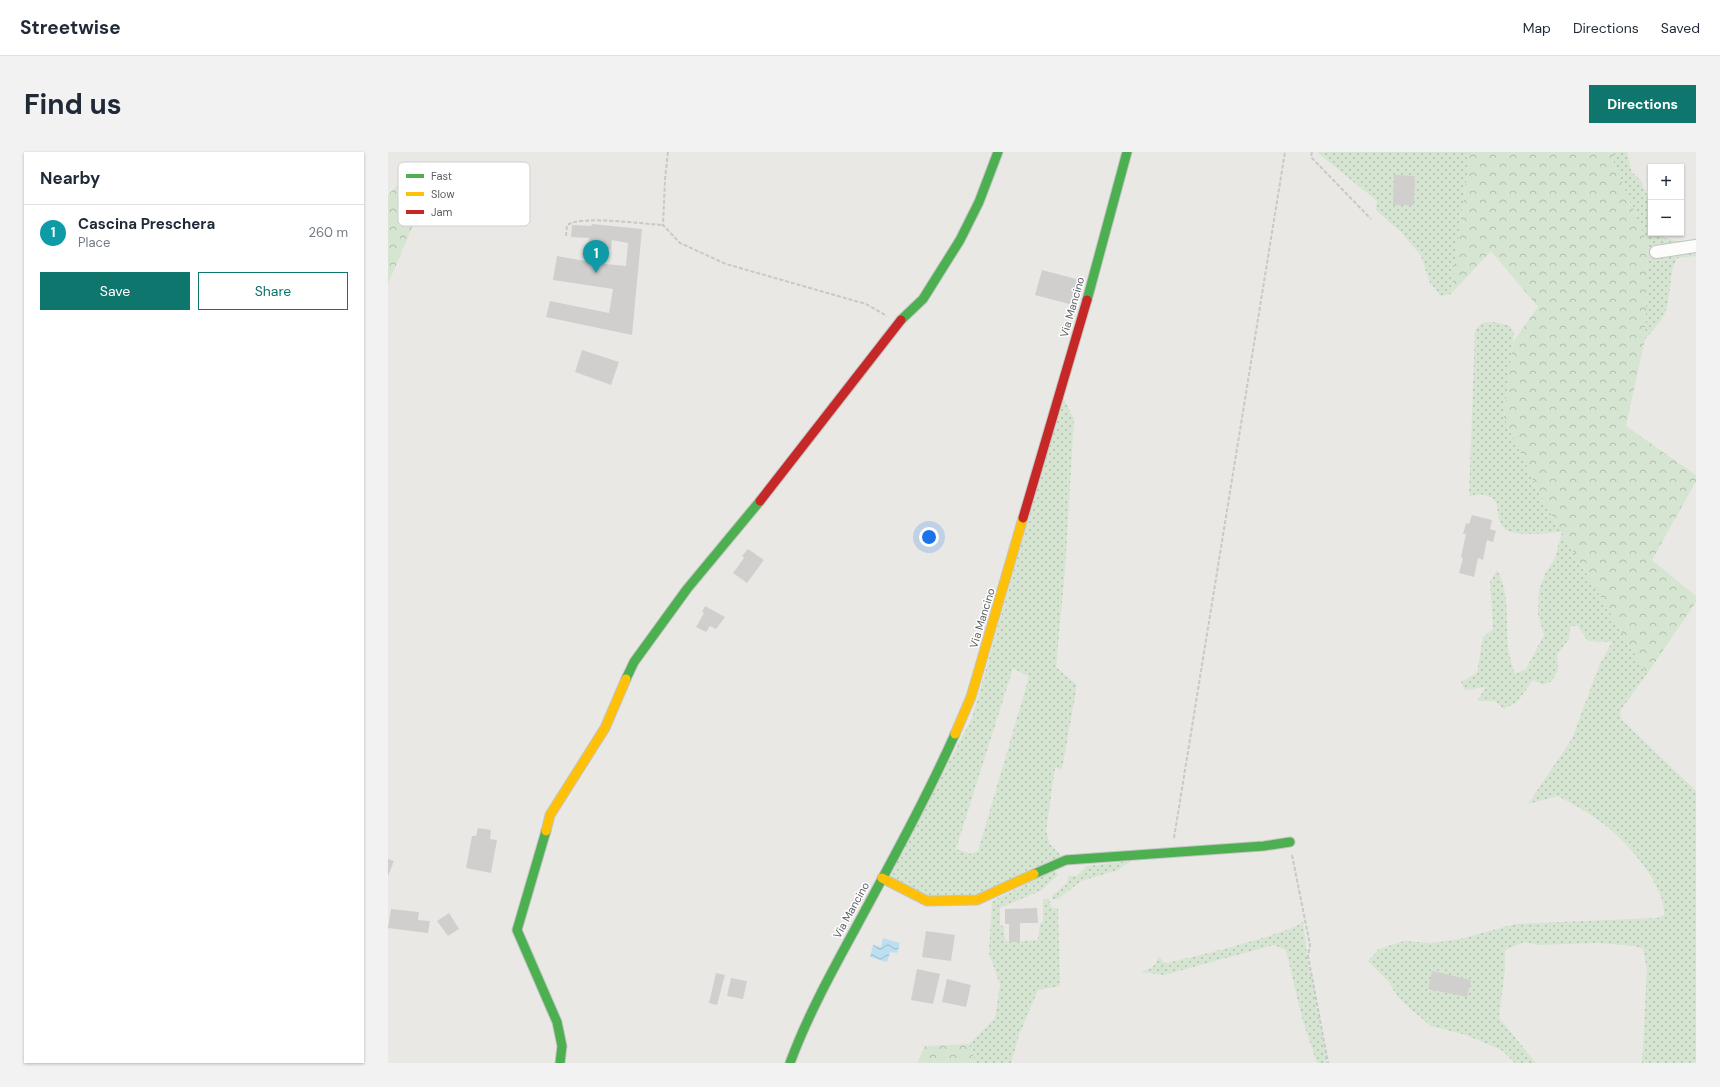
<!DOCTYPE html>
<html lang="en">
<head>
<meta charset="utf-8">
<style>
  :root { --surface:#fff; --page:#f2f2f3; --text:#1f2937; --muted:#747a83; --line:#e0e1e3; --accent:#0f766e }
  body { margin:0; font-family:"DM Sans",sans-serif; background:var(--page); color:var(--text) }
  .controls { position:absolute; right:12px; top:12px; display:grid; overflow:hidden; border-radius:0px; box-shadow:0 1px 3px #0004 }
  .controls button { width:36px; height:36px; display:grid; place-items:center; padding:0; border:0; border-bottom:1px solid var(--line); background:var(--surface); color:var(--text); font:20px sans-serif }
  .you { position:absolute; left:541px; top:385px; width:14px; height:14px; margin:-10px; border:3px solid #fff; border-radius:50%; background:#1a73e8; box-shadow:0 0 0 6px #1a73e833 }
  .badge { display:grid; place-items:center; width:26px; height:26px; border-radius:50%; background:var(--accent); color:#fff; font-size:13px; font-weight:700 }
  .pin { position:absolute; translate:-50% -33px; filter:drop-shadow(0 1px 2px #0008) }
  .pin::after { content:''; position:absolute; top:21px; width:14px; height:12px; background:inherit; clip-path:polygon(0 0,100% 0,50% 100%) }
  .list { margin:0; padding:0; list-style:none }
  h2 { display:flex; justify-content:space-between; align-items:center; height:52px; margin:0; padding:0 16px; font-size:17px }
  h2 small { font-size:13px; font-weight:400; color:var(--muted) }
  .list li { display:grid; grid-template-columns:26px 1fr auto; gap:12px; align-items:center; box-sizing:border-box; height:56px; padding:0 16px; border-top:1px solid var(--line) }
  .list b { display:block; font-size:15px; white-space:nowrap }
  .list p { margin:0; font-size:13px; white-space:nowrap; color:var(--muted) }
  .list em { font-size:13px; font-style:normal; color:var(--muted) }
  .actions { display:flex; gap:8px; padding:12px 16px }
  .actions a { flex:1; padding:9px 0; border:1px solid var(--accent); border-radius:0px; text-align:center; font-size:14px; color:var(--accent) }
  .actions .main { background:var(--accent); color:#fff }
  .map { position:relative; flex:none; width:1308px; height:911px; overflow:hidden; border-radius:0px }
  header { display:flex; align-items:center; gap:24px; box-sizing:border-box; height:56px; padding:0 20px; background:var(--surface); border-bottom:1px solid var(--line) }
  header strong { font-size:19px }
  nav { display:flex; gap:22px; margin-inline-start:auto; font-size:14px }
  .intro { display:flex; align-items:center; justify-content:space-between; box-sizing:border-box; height:96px; padding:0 24px }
  h1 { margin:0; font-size:28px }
  .button { padding:10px 18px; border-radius:0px; background:var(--accent); color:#fff; font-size:14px; font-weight:700 }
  main { display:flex; gap:24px; padding:0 24px }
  aside { flex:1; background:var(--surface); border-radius:0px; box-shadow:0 1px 3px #0004 }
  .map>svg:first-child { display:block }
  .grass { fill:url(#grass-dots); fill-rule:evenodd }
  .forest { fill:url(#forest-crowns) }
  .water { fill:url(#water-waves) }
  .building { fill:#d1cfce }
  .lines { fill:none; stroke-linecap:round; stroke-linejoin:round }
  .street-casing { stroke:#c4c5c5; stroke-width:14 }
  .fast-casing { stroke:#c4c5c4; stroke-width:11 }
  .slow-casing { stroke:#c4c5c4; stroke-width:11 }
  .jam-casing { stroke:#c4c5c4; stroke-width:11 }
  .path { stroke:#c5cac7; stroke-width:2; stroke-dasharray:4 2; stroke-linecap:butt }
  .street { stroke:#fcfcfb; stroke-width:12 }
  .fast { stroke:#4caf50; stroke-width:9 }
  .slow { stroke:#ffc107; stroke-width:9 }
  .jam { stroke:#c62828; stroke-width:9 }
  .labels { text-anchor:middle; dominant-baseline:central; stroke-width:3; stroke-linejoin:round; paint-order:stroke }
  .street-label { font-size:11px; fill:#5b5f62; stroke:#fff }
  .key { fill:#fff; stroke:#cecfd0; stroke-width:1 }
  .key-label { font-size:11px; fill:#5b5f62 }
</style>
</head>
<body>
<header>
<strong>Streetwise</strong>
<nav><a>Map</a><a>Directions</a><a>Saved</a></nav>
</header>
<div class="intro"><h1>Find us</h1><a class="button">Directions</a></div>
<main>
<aside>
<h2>Nearby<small></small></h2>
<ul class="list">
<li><span class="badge" style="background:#0f9aa8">1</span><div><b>Cascina Preschera</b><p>Place</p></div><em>260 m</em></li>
</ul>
<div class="actions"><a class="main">Save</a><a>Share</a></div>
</aside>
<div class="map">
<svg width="1308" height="911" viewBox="0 0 1308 911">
  <defs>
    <pattern id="grass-dots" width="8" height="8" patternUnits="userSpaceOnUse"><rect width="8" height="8" fill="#d6e4d2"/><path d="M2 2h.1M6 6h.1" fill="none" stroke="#b1bcae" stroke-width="1.8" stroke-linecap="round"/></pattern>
    <pattern id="forest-crowns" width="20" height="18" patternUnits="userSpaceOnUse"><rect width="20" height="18" fill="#d6e4d2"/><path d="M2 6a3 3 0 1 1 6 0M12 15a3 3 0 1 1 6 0" fill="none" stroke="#b1bcae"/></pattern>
    <pattern id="water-waves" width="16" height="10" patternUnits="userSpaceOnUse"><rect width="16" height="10" fill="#bcdff1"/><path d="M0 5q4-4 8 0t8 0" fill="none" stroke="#9cb8c7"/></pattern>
  </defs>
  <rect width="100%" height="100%" fill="#eae8e5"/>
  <!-- grass -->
  <path class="grass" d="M932 0H1082L1063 142 1053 144 1042 131 1033 104 1014 81 988 58 989 49 930 1Z
    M1226 0H1239L1243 19 1253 29 1263 53V81H1276L1277 86 1290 89 1308 87V104L1289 106C1279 124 1285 145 1276 163 1272 171 1263 180 1257 187L1260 93 1226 11Z
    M1107 170 1122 174 1126 180 1116 265 1155 349 1259 522 1234 556 1232 562 1234 568 1308 639V911H1254L1259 817 1255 797 1247 794 1209 791 1151 793 1136 790 1117 798V817L1111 866 1148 911H1127L1115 899 1102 893 1078 883 1043 874 1025 859 1010 845 1000 829 980 809 991 797 1016 789 1043 791 1072 787 1127 772 1269 766 1276 763C1278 736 1244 696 1224 679 1209 665 1188 654 1170 644L1140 652 1184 587 1211 514 1224 490 1200 489 1189 473 1182 475 1181 487 1169 502 1170 518 1164 529 1155 533 1145 528 1129 550 1116 557 1107 549H1089L1098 535 1077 538 1073 530 1089 521 1095 485 1105 477 1102 430 1109 418C1124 444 1116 473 1121 501 1122 508 1125 515 1127 522L1138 517 1156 483 1150 462 1151 437 1157 422 1167 406 1174 380C1160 380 1125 387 1115 375 1109 369 1111 356 1107 348 1098 342 1091 341 1081 345L1087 178 1094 171Z
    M675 245 686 267 677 417 668 515 689 533 674 617 667 616 658 679 662 692 676 706 588 746H544L500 727 584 566ZM625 516 641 525 590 699 583 702 568 697Z
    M743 709 730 718 693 729 670 747H664V744L679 731 680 724H689L699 714Z
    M666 718 670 723 652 739 612 756V773L616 775 617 787 620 790 650 788 652 771 655 770V747H661L663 755 670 757 672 834 650 838 631 883 623 911H588L581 892 607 866 612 832 601 801 604 749Z
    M915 769 919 804 939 911H929L914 866 898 798 886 793 776 823 753 820C762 817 769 814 771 804L775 810 779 811 792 808C809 804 911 779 915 769Z"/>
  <!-- forest -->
  <path class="forest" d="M1082 0H1226V11L1260 93 1257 187 1238 274 1308 323V329L1264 408 1308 444V450L1259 522 1155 349 1116 265 1125 190 1150 155 1103 99 1063 142Z
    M24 18 39 40 0 132V43Z
    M581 892 588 911H529L537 894Z"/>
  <!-- water -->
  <path class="water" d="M495 786 512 791 509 801 502 800 499 810 482 805 485 793 493 795Z"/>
  <!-- building -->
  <path class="building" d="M1006 23 1027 24 1026 53H1005Z
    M204 72 254 77 244 183 158 165 162 149 221 161 225 137 165 128 169 104 208 111 238 114 240 91 224 88 223 97 200 95 201 86 183 85 184 73 203 74Z
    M654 118 692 128 685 153 647 143Z
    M194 198 231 210 223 233 187 220Z
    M1084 363 1104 368 1102 377 1108 379 1105 390 1099 388 1095 408 1090 406 1086 425 1071 421 1075 406 1073 405 1078 382H1075L1078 371 1081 372Z
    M360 397 376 408 359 431 345 421 356 406 354 404Z
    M317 454 337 465 328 477 322 474 318 480 308 475 316 461 314 460Z
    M90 676 103 678 102 687 109 688 103 721 78 716 84 684H88Z
    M0 707 6 709 0 724Z
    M649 756 650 771H632V790H621V772H617V757Z
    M3 757 31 760 30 768 42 769 40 781 0 776Z
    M61 761 71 777 60 784 49 769Z
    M538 779 567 783 563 809 534 805Z
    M529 817 552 822 545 852 523 848Z
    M1044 819 1083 828 1079 845 1040 837Z
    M328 821 337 823 329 853 321 851Z
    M343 826 359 829 355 847 339 844Z
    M559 827 583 833 578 855 554 850Z"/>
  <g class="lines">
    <!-- street casing -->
    <g class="street-casing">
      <path id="street" d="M1268 100 1308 94"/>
    </g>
    <!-- fast casing -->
    <g class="fast-casing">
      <path id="fast" d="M699 148 739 0
        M513 168 535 147 572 88 591 50 610 0
        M238 527 246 510 299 437 372 349
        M158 679 129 778 169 870 174 894 172 911
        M646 722 678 708 876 694 902 690
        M402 911C419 865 442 823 466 779 501 714 537 649 567 582"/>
    </g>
    <!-- slow casing -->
    <g class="slow-casing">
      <path id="slow" d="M567 582 583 545 635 366
        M158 679 162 663 217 576 238 527
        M494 726 539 749 589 748 646 722"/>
    </g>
    <!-- jam casing -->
    <g class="jam-casing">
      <path id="jam" d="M372 349 513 168
        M635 366 699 148"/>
    </g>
    <!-- path -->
    <path class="path" d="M280 0 277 27 275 73 292 91 338 112 478 152 499 164
      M924 0 923 5 983 67
      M178 84 179 73C194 63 254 72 275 73
      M786 686 897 0
      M904 703 922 793 920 804 940 911"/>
    <!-- street -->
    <use href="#street" class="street"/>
    <!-- fast -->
    <use href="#fast" class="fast"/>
    <!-- slow -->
    <use href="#slow" class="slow"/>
    <!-- jam -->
    <use href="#jam" class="jam"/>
  </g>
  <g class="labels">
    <!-- street labels -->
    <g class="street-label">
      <text transform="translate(684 155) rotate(-74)">Via Mancino</text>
      <text transform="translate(594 466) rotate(-73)">Via Mancino</text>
      <text transform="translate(463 758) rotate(-61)">Via Mancino</text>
    </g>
  </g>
  <!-- legend -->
  <rect x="10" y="10" width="132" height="64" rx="6" class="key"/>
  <rect x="18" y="22" width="18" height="4" fill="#4caf50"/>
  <rect x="18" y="40" width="18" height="4" fill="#ffc107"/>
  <rect x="18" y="58" width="18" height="4" fill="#c62828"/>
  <g class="key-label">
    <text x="43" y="28">Fast</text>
    <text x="43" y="46">Slow</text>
    <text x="43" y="64">Jam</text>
  </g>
</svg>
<div class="controls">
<button>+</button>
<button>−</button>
</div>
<div class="you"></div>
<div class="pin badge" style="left:208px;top:121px;background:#0f9aa8">1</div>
</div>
</main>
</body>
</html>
